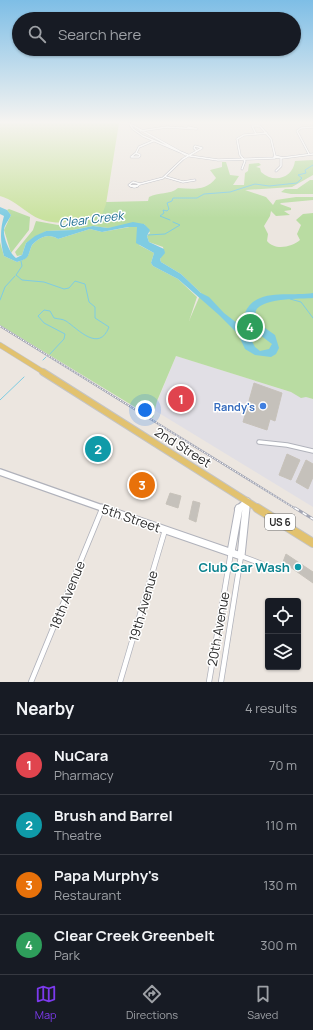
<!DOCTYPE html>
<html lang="en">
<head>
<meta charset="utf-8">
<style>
  :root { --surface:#171b24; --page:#20242c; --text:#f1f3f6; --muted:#9ea1a6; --line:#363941; --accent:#7c3aed }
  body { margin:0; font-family:Manrope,sans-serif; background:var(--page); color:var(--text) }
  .controls { position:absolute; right:12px; bottom:12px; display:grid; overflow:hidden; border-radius:4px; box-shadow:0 1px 3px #0004 }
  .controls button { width:36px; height:36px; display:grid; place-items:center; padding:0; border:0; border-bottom:1px solid var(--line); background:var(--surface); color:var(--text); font:20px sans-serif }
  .you { position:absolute; left:145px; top:410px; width:14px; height:14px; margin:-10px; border:3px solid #fff; border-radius:50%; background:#1a73e8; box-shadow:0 0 0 6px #1a73e833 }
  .badge { display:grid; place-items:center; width:26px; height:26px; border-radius:50%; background:var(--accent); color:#fff; font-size:13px; font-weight:700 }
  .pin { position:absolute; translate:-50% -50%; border:2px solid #fff; box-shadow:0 1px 4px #0006 }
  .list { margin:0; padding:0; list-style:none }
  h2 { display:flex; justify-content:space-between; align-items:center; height:52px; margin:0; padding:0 16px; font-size:17px }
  h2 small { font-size:13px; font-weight:400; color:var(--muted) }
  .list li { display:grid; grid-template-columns:26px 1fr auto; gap:12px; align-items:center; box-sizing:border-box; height:60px; padding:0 16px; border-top:1px solid var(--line) }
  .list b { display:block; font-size:15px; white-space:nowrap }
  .list p { margin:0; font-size:13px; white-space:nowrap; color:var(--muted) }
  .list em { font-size:13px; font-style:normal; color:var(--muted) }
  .icon { flex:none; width:22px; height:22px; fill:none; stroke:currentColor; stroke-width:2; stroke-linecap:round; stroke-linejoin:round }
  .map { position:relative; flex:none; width:313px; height:682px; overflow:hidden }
  .search { position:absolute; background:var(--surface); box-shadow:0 1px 3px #0004; left:12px; right:12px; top:12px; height:44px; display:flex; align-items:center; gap:10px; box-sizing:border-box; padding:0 14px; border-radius:22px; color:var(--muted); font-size:15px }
  .sheet { height:292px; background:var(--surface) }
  nav { display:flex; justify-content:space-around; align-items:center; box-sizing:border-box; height:56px; border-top:1px solid var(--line); background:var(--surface); font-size:11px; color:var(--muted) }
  nav a { display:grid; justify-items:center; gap:2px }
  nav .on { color:var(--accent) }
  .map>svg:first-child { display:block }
  .industrial { fill:#e1dfe5 }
  .green { fill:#b9dca2 }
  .pitch { fill:#c9e29f }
  .water { fill:#7fcce2 }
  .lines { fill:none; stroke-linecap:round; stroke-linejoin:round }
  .stream { stroke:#7fcce2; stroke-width:1 }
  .building { fill:#c5c1bb; stroke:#c7c2ba }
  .street-far3-casing { stroke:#b0b2bb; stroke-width:2.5 }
  .street-far2-casing { stroke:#b0b2bb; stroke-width:3.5 }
  .street-far1-casing { stroke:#b0b2bb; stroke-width:5.5 }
  .street-casing { stroke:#b0b2bb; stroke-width:6 }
  .secondary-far1-casing { stroke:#b0b2bb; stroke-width:8 }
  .secondary-casing { stroke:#b0b2bb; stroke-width:9 }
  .primary-far2-casing { stroke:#c4c4c4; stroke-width:6 }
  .primary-far1-casing { stroke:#c4c4c4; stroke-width:8 }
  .primary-casing { stroke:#c4c4c4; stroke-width:10 }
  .street-far3 { stroke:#fff; stroke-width:1.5 }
  .street-far2 { stroke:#fff; stroke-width:2 }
  .street-far1 { stroke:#fff; stroke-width:3.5 }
  .street { stroke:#fff; stroke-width:4.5 }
  .secondary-far1 { stroke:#fff; stroke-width:5.5 }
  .secondary { stroke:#fff; stroke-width:7 }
  .primary-far2 { stroke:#e2c26f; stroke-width:4.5 }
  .primary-far1 { stroke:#e2c26f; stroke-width:6 }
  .primary { stroke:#e2c26f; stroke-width:8 }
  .rail-far1-casing { stroke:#a3a6b4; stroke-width:2 }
  .rail-casing { stroke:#a3a6b4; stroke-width:3 }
  .rail-far1 { stroke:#fff; stroke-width:1; stroke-dasharray:1.5; stroke-linecap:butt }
  .rail { stroke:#fff; stroke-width:1.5; stroke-dasharray:4.5; stroke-linecap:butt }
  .shop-dot { fill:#3f7fe0; stroke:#fff; stroke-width:1.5 }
  .culture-dot { fill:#0f9aa8; stroke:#fff; stroke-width:1.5 }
  .labels { text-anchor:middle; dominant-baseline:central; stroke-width:3; stroke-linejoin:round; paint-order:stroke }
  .shield { fill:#fff; stroke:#6b6b6b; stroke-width:1 }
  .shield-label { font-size:10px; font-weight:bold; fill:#2c2c2c }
  .shop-label { font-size:11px; font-weight:bold; fill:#366cbe; stroke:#fff; text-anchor:end }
  .water-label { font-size:12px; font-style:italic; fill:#1c6d90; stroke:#fff }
  .near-street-label { font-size:13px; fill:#2c2c2c; stroke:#fff }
  .near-culture-label { font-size:13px; font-weight:bold; fill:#0d838f; stroke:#fff; text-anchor:end }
</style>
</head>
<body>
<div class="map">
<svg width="313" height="682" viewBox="0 0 313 682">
  <rect width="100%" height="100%" fill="#ece6e0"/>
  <!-- industrial -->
  <path class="industrial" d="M176 356 313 399V507L154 410Z"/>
  <!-- green -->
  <path class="green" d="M313 160V175L292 187 245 190 266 197 273 205 276 200 296 197H313V200L281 203 280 204 291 208V210L284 211 290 215 276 216 271 211 270 216 264 226 268 234 267 241C275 251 292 247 300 240L297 234 301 225 296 220 303 214 313 213V399L306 397 301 398 291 392 176 356 157 401 153 418 0 325V242L4 256 17 262C30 257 27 257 32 245 40 237 48 233 58 239L90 229 102 232 135 226 137 227 139 245 154 253 151 263 153 266 178 279 197 297 189 321 201 293 181 274 161 262 160 259 164 252 163 247 149 242 147 236 150 233 144 224 108 228 93 226 73 230 46 231 26 243 22 255 17 256 15 252 33 230 36 221 58 225 94 219 95 214 106 202 148 201 149 197C158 192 170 195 178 188 193 189 206 191 216 178L210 170 222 167V162H226L230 175 239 176 233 185H244L245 173 248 171 249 164 259 163 261 165 256 167 260 168 261 172C274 184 293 178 295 161Z
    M310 180H313V194H291L281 192 285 189H297Z
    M9 209 30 217 29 230 11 253 4 230 11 215 7 210Z"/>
  <!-- pitch -->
  <path class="pitch" d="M0 123H119L106 204 102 215C79 220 54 229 32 215 21 208 12 199 0 196Z"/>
  <!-- water -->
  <path class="water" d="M0 207 7 210 11 215C9 220 4 225 4 230 3 237 10 254 16 258L22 255 26 243 35 236 46 231 73 230 93 226 108 228 133 222 144 224 150 230 147 236 149 242 164 249 165 253 160 259 161 262 181 274 201 293 209 297 224 313 246 330 255 347 260 351 269 349 272 344 260 335 246 319 245 313C255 287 292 297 313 293V298C302 299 238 297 260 323 264 328 270 331 275 335L279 348 276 354 271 357 255 355 245 349 238 334 219 315 178 279 153 266 151 263 154 253 136 243 137 227H128L102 232 90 229 58 239C48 233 40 237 32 245 27 256 31 258 17 262L4 256C0 242 0 229 4 216L0 214Z"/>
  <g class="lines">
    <!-- stream -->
    <path class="stream" d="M170 220 160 216 164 213 163 210 167 211 169 209 167 203 172 201 173 198H197L204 194 230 192 255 184 269 186 297 183 302 178 298 175 306 173 305 170 313 165
      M148 235 165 234 180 225 173 222
      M21 261 22 266 16 275 22 280 44 282 64 289 69 288 75 281 85 284 89 302 95 307V318L109 327C99 353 78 329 66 321 63 319 58 319 54 318L50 311 44 310 38 316 44 323 65 334 64 339 50 354
      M290 299 301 302 313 318
      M0 300 5 287 15 276
      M43 360 46 357
      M0 400 24 377"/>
  </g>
  <!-- building -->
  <path class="building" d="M254 383 282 393 275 421 270 419 267 430 243 422Z
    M287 454 300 460 291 480 279 475Z
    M306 460 313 464V477L308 489 296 482Z
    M143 478 152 482 148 493 142 491 141 494 137 493Z
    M170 493 181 496 178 508 166 504Z
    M193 501 200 503 196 522 189 519Z
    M286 554 313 572V583L283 562Z"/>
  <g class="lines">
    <!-- street-far3 casing -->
    <g class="street-far3-casing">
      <path id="street-far3" d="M129 123 133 129 143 136 190 156 218 160 275 158
        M132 125 186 155
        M140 131 167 127 197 129 188 127
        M256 134 252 126H260L271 139 275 156
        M136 153 140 155 139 157H131Z
        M136 153 139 147 153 141
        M309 154 297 131 301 128 313 127
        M275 156 283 158 274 157Z
        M282 158 313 154
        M242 169 245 161 240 155 237 139 244 135 267 133
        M276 171 281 166V159
        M166 177 183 182 195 180
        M140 184 163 178 183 159 202 148 195 146 194 148 196 150
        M134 187 129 185 133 182 140 184
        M135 187 140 184"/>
    </g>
    <!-- street-far2 casing -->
    <g class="street-far2-casing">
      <path id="street-far2" d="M131 186H137"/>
    </g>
    <!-- street-far1 casing -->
    <g class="street-far1-casing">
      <path id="street-far1" d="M259 442 287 445 313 451"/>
    </g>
    <!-- street casing -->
    <g class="street-casing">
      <path id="street" d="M31 682 102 509
        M120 682 165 530
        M209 682 231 552
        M221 682 241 556 262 564"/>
    </g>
    <!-- secondary-far1 casing -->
    <g class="secondary-far1-casing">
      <path id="secondary-far1" d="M0 472 105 509
        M238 509 247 501
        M246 509 247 501"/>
    </g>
    <!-- secondary casing -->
    <g class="secondary-casing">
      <path id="secondary" d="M102 508 241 556 246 508
        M231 552 239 508"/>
    </g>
    <!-- primary-far2 casing -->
    <g class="primary-far2-casing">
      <path id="primary-far2" d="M0 345 45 373"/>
    </g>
    <!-- primary-far1 casing -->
    <g class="primary-far1-casing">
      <path id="primary-far1" d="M43 372 259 509"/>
    </g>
    <!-- primary casing -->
    <g class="primary-casing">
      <path id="primary" d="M257 508 313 543"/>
    </g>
    <!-- street-far3 -->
    <use href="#street-far3" class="street-far3"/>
    <!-- street-far2 -->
    <use href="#street-far2" class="street-far2"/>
    <!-- street-far1 -->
    <use href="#street-far1" class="street-far1"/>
    <!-- street -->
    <use href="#street" class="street"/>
    <!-- secondary-far1 -->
    <use href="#secondary-far1" class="secondary-far1"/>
    <!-- secondary -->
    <use href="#secondary" class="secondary"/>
    <!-- primary-far2 -->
    <use href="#primary-far2" class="primary-far2"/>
    <!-- primary-far1 -->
    <use href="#primary-far1" class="primary-far1"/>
    <!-- primary -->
    <use href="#primary" class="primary"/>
    <!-- rail-far1 casing -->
    <g class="rail-far1-casing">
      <path id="rail-far1" d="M0 326 296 509"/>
    </g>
    <!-- rail casing -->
    <g class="rail-casing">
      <path id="rail" d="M295 508 313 519"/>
    </g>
    <!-- rail-far1 -->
    <use href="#rail-far1" class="rail-far1"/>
    <!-- rail -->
    <use href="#rail" class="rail"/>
  </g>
  <!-- sky -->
  <linearGradient id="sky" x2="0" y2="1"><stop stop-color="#7ebee6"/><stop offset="0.56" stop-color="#f6f4f1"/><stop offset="1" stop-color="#f6f4f1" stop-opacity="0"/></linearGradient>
  <rect width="313" height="218" fill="url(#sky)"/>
  <!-- markers -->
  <circle class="shop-dot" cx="263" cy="406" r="4"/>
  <circle class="culture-dot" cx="298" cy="567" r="4"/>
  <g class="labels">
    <!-- shield labels -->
    <rect class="shield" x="265" y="514" width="30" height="16" rx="3"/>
    <g class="shield-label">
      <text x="280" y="522">US 6</text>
    </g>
    <!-- shop labels -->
    <g class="shop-label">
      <text x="255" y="406">Randy's</text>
    </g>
    <!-- water labels -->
    <g class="water-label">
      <text transform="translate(91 219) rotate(-7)">Clear Creek</text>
    </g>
    <!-- near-street labels -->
    <g class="near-street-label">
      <text transform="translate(183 447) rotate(32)">2nd Street</text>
      <text transform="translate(131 518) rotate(19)">5th Street</text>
      <text transform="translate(67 595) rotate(-68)">18th Avenue</text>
      <text transform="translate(143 606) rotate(-74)">19th Avenue</text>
      <text transform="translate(218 629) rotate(-80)">20th Avenue</text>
    </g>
    <!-- near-culture labels -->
    <g class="near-culture-label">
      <text x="290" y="567">Club Car Wash</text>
    </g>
  </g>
</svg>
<div class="controls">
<button><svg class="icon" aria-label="locate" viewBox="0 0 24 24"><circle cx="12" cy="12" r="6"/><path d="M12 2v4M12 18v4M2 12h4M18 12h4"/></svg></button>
<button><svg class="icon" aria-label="layers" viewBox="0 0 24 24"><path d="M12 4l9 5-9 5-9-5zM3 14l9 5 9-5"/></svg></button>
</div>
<div class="you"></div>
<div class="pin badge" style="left:181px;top:399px;background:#e0444e">1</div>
<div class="pin badge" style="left:98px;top:449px;background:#0f9aa8">2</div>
<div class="pin badge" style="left:142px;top:485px;background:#e8710a">3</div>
<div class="pin badge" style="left:250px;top:327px;background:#2e9e5b">4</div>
<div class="search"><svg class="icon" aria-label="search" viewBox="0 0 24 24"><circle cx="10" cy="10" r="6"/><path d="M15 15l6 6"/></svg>Search here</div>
</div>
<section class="sheet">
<h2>Nearby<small>4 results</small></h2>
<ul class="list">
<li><span class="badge" style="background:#e0444e">1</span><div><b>NuCara</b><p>Pharmacy</p></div><em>70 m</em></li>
<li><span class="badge" style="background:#0f9aa8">2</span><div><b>Brush and Barrel</b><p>Theatre</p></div><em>110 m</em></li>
<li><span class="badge" style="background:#e8710a">3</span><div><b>Papa Murphy's</b><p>Restaurant</p></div><em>130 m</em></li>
<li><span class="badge" style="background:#2e9e5b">4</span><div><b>Clear Creek Greenbelt</b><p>Park</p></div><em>300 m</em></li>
</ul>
</section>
<nav>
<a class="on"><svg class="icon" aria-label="map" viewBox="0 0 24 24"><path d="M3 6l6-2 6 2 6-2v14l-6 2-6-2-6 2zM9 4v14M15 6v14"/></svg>Map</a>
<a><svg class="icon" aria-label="directions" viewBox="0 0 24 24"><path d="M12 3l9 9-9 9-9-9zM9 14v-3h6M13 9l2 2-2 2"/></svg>Directions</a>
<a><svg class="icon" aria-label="saved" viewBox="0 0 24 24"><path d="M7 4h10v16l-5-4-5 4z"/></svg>Saved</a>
</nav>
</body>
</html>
